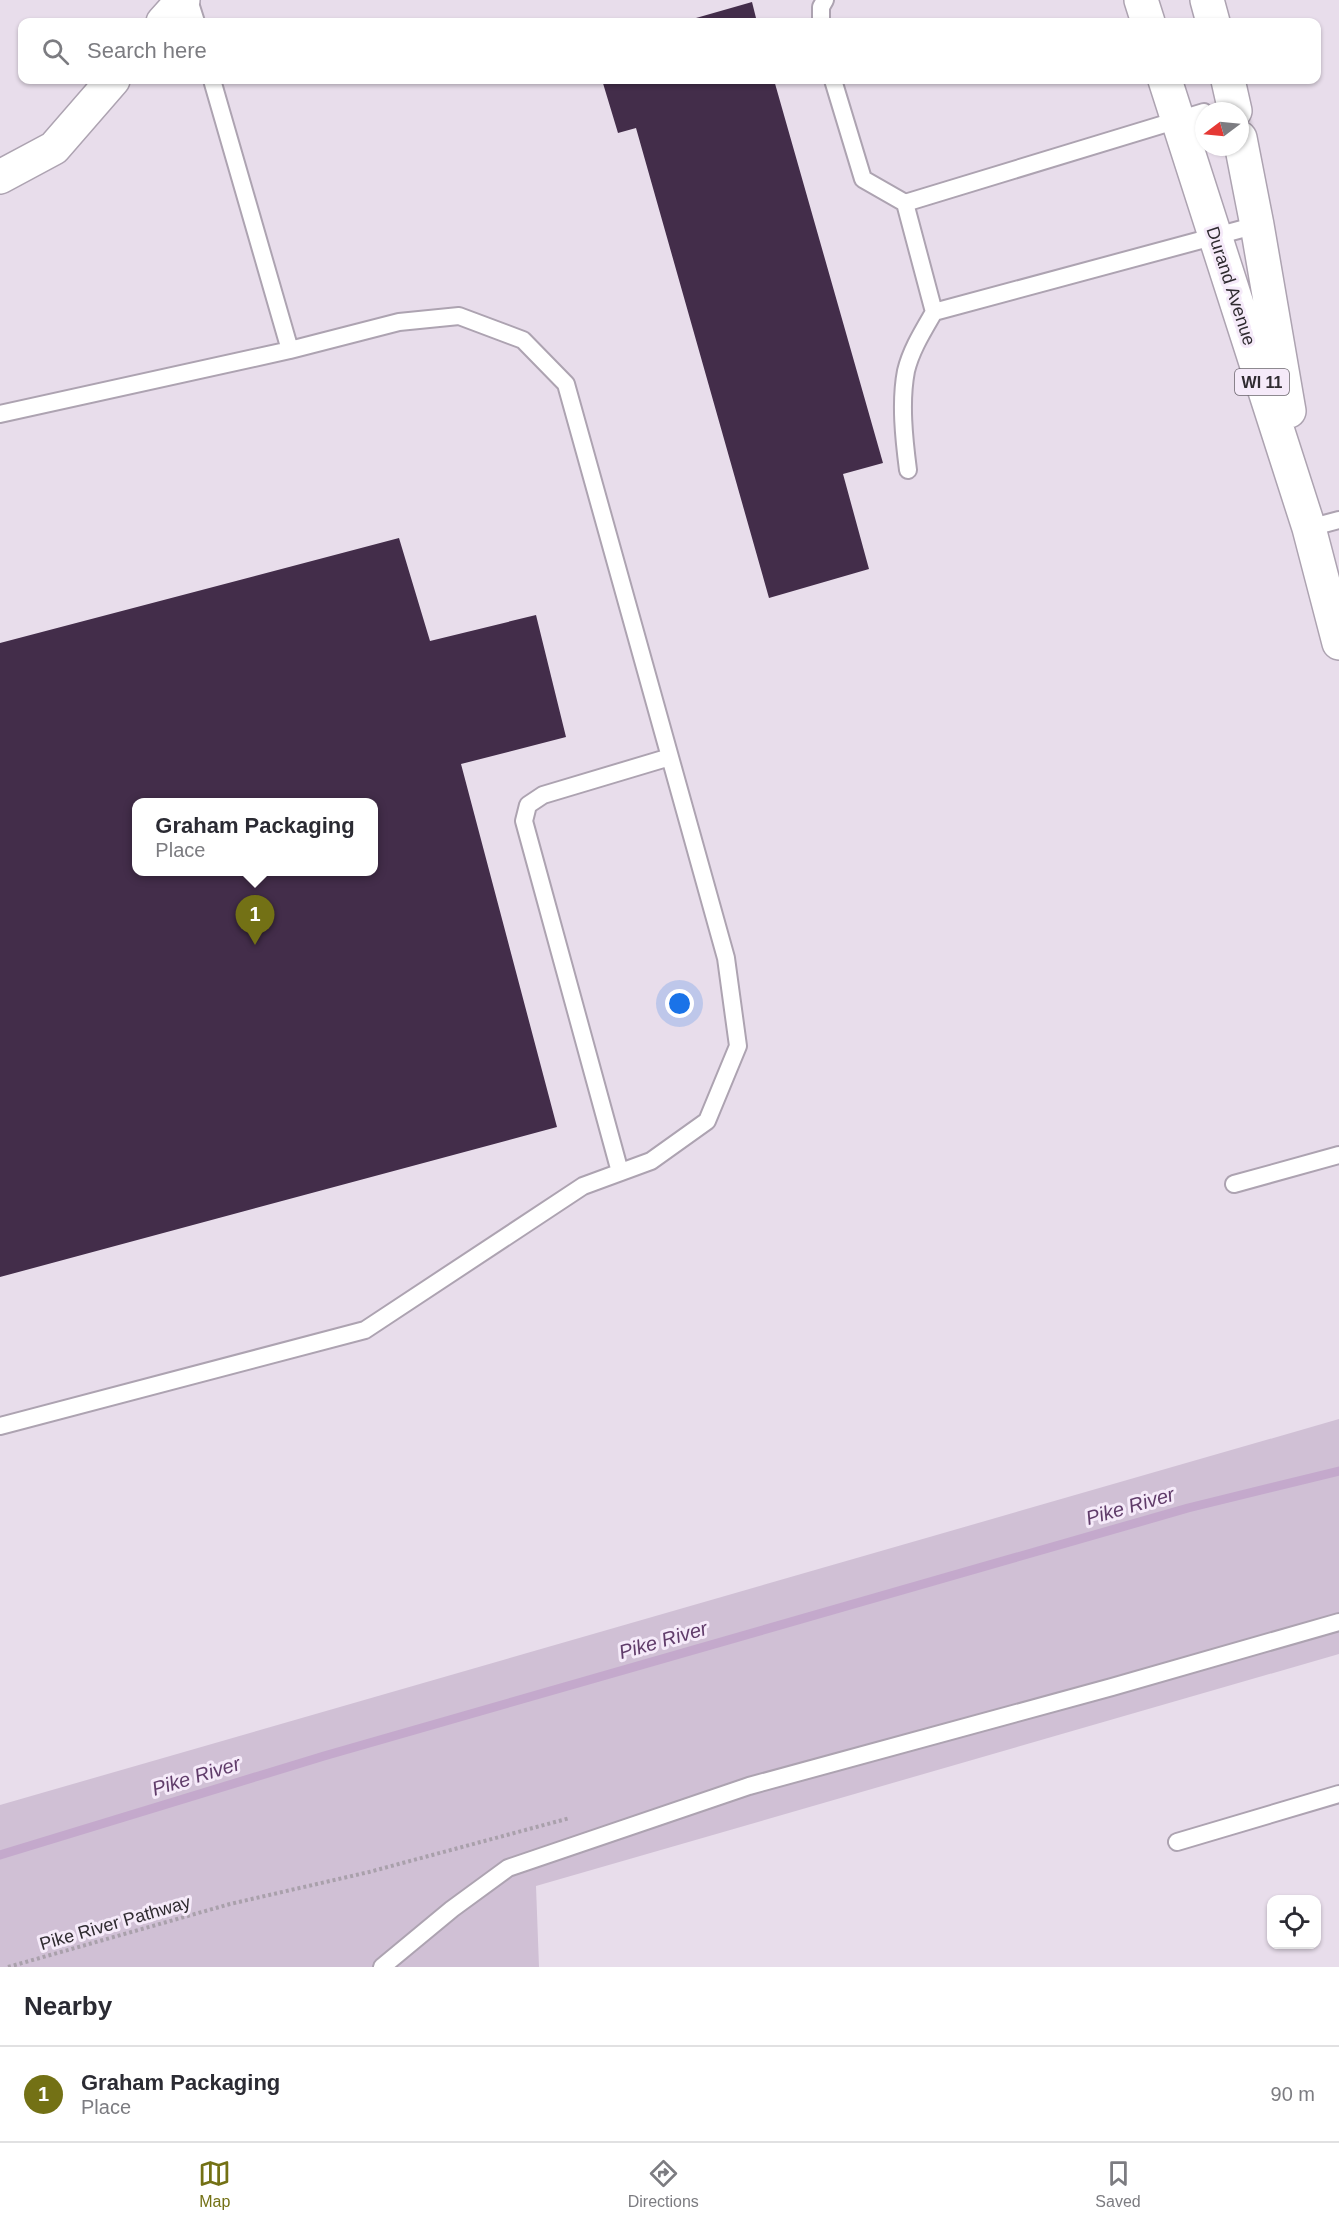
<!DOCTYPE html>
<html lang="en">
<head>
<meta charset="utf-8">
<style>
  :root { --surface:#fff; --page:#f2f2f3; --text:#2b2b33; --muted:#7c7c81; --line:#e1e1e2; --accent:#737115 }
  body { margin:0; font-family:Helvetica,sans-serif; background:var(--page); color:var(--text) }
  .controls { position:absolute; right:18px; bottom:18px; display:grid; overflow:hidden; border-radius:12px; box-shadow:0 2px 4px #0004 }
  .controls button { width:54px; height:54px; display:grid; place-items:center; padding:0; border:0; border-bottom:2px solid var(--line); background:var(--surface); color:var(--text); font:30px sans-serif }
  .compass { position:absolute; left:1195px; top:102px; width:54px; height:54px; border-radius:50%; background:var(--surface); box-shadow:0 2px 4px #0004; rotate:254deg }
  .you { position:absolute; left:680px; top:1004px; width:21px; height:21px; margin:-15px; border:4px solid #fff; border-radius:50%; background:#1a73e8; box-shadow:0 0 0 9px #1a73e833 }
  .badge { display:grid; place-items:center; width:39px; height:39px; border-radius:50%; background:var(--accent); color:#fff; font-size:20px; font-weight:700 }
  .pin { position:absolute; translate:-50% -50px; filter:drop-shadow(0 2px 3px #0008) }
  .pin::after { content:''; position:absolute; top:32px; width:21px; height:18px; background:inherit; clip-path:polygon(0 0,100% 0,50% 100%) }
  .popup { position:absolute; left:132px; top:798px; width:246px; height:78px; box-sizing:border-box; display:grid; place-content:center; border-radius:12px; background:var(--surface); filter:drop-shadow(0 2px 4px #0005); font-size:20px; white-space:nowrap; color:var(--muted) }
  .popup b { font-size:22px; color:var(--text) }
  .popup::after { content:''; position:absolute; left:50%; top:100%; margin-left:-12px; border:12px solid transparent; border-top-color:var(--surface) }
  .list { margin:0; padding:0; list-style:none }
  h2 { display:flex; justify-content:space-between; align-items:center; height:78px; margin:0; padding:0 24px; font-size:26px }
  h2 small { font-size:20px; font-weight:400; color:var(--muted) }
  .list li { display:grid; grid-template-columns:39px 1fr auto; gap:18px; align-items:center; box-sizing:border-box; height:96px; padding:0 24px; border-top:2px solid var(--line) }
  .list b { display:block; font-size:22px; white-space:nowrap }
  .list p { margin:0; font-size:20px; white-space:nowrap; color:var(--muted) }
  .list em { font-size:20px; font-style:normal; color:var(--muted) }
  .icon { flex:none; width:33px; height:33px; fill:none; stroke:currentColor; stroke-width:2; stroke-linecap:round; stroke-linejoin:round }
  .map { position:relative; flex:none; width:1339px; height:1967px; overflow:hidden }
  .search { position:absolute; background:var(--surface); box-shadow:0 2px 4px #0004; left:18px; right:18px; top:18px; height:66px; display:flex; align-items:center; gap:15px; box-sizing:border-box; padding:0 21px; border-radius:12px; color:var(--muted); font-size:22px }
  .sheet { height:174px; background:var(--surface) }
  nav { display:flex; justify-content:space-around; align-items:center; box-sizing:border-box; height:84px; border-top:2px solid var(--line); background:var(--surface); font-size:16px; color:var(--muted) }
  nav a { display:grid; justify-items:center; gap:3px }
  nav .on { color:var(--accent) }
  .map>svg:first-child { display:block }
  .green { fill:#d0c0d5 }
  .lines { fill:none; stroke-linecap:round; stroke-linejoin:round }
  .stream { stroke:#c4a9cc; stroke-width:9 }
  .building { fill:#432d4a; fill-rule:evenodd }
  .service-casing { stroke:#ada3b1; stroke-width:20 }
  .tertiary-casing { stroke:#ada3b1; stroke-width:36 }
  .primary-casing { stroke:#ada3b1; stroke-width:36 }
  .path { stroke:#a9a0ab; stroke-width:4; stroke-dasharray:3 3; stroke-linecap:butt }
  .service { stroke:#fff; stroke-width:16 }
  .tertiary { stroke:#fff; stroke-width:33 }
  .primary { stroke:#fff; stroke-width:33 }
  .labels { text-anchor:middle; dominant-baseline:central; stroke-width:6; stroke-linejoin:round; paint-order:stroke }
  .shield { fill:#f5eaf9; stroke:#6a646c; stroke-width:1.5 }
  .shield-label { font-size:16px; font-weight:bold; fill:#2f2b30 }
  .street-label { font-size:18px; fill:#2f2b30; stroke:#f5eaf9 }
  .water-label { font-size:20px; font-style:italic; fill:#603c6a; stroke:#f5eaf9 }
</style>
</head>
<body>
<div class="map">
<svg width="1339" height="1967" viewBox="0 0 1339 1967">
  <rect width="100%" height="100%" fill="#e8ddeb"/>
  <!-- green -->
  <path class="green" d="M1339 1419V1654L536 1886 539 1967H0V1805Z"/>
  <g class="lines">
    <!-- stream -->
    <path class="stream" d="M0 1855 324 1756 1188 1508 1339 1471"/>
  </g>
  <!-- building -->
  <path class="building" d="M752 2 757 22H682Z
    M602 80H774L883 463 843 474 869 569 769 598 636 128 618 133Z
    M399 538 430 641 536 615 566 737 461 764 557 1127 0 1277V643ZM136 802H374V872H136Z"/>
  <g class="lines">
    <!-- service casing -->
    <g class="service-casing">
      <path id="service" d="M189 0 196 22
        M821 22V7L825 0
        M833 80 863 179 905 203 934 312C923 331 911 350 906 371 900 402 904 439 908 470
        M905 203 1204 112
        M934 312 1257 225
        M0 414 290 350
        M1309 528 1339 520
        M620 1172 524 821 528 805 543 795 670 757
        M1234 1184 1339 1155
        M0 1426 365 1330 583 1186 651 1161 707 1121 738 1046 726 958 566 384 523 340 459 316 399 322 290 350 212 80
        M1177 1842 1339 1794
        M382 1967 452 1909 508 1868 749 1786 1112 1687 1339 1622"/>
    </g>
    <!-- tertiary casing -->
    <g class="tertiary-casing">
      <path id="tertiary" d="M163 22 183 0
        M0 177 54 148 113 80"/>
    </g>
    <!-- primary casing -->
    <g class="primary-casing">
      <path id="primary" d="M1141 0 1148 22
        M1207 0 1213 22
        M1165 80 1309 528 1339 643
        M1228 80 1235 111
        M1240 138 1257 225 1289 411"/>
    </g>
    <!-- path -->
    <path class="path" d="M8 1967 230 1904 369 1872 570 1818"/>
    <!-- service -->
    <use href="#service" class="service"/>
    <!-- tertiary -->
    <use href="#tertiary" class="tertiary"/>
    <!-- primary -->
    <use href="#primary" class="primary"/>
  </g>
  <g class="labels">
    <!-- shield labels -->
    <rect class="shield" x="1235" y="369" width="54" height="26" rx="4.5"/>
    <g class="shield-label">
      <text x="1262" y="382">WI 11</text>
    </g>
    <!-- street labels -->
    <g class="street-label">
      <text transform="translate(1231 286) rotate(72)">Durand Avenue</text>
      <text transform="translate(115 1923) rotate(-16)">Pike River Pathway</text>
    </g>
    <!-- water labels -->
    <g class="water-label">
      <text transform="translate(1130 1506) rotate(-16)">Pike River</text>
      <text transform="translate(663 1640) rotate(-16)">Pike River</text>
      <text transform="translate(196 1776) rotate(-17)">Pike River</text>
    </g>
  </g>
</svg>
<div class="controls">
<button><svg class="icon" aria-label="locate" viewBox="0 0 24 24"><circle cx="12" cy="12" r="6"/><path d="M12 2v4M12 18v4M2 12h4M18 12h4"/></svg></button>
</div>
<svg class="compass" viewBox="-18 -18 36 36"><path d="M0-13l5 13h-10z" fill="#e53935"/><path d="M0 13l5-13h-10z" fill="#7c7c81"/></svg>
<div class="you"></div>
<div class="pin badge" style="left:255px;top:945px">1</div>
<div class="popup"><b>Graham Packaging</b>Place</div>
<div class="search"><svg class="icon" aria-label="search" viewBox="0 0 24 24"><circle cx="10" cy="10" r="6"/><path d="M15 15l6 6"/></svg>Search here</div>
</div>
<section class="sheet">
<h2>Nearby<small></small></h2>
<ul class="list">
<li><span class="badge">1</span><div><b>Graham Packaging</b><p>Place</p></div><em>90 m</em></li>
</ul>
</section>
<nav>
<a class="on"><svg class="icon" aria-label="map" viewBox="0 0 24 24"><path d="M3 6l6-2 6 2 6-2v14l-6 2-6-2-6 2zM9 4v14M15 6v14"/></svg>Map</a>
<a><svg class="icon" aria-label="directions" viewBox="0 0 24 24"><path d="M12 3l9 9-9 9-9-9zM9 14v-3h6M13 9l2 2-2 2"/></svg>Directions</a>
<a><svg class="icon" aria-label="saved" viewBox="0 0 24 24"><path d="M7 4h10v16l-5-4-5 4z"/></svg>Saved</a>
</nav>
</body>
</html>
